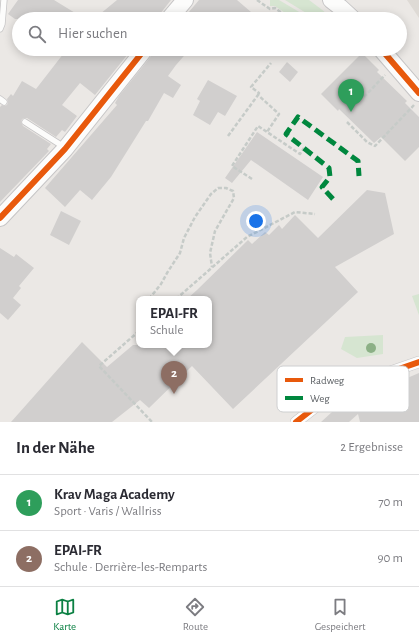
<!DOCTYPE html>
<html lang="de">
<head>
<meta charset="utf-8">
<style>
  :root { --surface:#fff; --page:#f2f2f3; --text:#2b2b33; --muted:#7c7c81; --line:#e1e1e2; --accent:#0b8043 }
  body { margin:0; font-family:"Alegreya Sans",sans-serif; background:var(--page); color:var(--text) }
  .you { position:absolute; left:256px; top:221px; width:14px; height:14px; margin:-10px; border:3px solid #fff; border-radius:50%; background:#1a73e8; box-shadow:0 0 0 6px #1a73e833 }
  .badge { display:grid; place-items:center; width:26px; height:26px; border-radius:50%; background:var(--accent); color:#fff; font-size:13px; font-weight:700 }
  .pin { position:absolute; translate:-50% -33px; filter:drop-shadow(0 1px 2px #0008) }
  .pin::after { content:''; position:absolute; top:21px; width:14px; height:12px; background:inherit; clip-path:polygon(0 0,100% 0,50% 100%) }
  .popup { position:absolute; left:136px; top:296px; width:76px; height:52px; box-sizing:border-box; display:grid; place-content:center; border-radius:8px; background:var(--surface); filter:drop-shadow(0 1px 3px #0005); font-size:13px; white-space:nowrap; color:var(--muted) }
  .popup b { font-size:15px; color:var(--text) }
  .popup::after { content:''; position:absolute; left:50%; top:100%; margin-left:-8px; border:8px solid transparent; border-top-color:var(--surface) }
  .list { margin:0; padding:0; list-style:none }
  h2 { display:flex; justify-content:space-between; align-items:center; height:52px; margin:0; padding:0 16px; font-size:17px }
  h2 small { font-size:13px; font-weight:400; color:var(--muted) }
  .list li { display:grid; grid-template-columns:26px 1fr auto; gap:12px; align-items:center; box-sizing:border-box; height:56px; padding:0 16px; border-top:1px solid var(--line) }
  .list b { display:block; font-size:15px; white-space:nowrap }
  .list p { margin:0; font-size:13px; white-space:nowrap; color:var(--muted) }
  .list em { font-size:13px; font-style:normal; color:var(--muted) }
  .icon { flex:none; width:22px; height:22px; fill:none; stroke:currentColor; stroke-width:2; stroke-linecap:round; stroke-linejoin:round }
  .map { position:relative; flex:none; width:419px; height:422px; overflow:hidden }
  .search { position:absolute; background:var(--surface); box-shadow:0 2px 10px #0003; left:12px; right:12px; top:12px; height:44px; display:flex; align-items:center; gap:10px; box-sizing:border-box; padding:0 14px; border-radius:22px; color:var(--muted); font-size:15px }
  .sheet { height:164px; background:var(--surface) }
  nav { display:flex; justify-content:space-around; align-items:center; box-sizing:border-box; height:56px; border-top:1px solid var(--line); background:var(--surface); font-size:11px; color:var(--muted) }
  nav a { display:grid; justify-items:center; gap:2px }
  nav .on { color:var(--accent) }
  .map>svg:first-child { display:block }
  .education { fill:#dedad5 }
  .green { fill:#d6e5d1 }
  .building { fill:#d1cfce }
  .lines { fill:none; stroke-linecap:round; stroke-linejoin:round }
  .lane-casing { stroke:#c6c5c6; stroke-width:7 }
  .street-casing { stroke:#c6c5c6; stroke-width:12 }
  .secondary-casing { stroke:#c6c5c6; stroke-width:18 }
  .path { stroke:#c6cbc8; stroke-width:2.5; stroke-dasharray:4 2; stroke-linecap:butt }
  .lane { stroke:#fcfcfb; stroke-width:5.5 }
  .street { stroke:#fcfcfb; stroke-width:11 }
  .secondary { stroke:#fcfcfb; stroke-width:16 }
  .quiet { stroke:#00873e; stroke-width:5; stroke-dasharray:10 5; stroke-linecap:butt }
  .cycleway-casing { stroke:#fff; stroke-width:8 }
  .cycleway { stroke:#e8590c; stroke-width:6 }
  .tree { fill:#8cb086 }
  .key { fill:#fff; stroke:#cecfd0; stroke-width:1 }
  .key-label { font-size:11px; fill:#5b5f63 }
</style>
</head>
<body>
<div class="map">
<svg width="419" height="422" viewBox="0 0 419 422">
  <rect width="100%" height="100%" fill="#ebe8e5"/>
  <!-- education -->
  <path class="education" d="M407 0H419V18Z"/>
  <!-- green -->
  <path class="green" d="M270 0H279L311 19H294L275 6H270Z
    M285 0H309L321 9 333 19H316Z
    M419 294V315L412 296Z
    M383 335V354L357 358 341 349 345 337Z"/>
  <!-- building -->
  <path class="building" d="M18 0H54L85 19H15L8 14Z
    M117 0H171L156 19H94Z
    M199 0H237L251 12 245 19H183Z
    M67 49H132L95 95 80 83 62 105 77 116 65 132 62 130 56 137 27 118H25L22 119 21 122 23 126 51 144 47 149 49 151 0 202V107L2 105 4 106 7 105 8 102 7 99 11 94 13 96 22 81 36 89Z
    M154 49H190L176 65 168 76 181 85 173 98 164 93 148 121H146L111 177 92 200 80 190 65 207 45 188 117 105 115 103 119 96 152 55Z
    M362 53 379 70 377 72 407 101 405 103 419 117V147L405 161 381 137 374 143 339 109 338 111 321 94Z
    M287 62 298 72 290 82 279 72Z
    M208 80 237 96 225 116 218 112 210 125 193 115 200 101 197 99Z
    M257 132 323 177 308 200 251 160 232 183 225 178Z
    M367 190 385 193 394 234 335 267 358 292 233 409 192 366 149 408 140 400 112 422H11L82 342 107 367 133 345H209V299H187L197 290 248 240 252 244 265 232 269 235 279 225 282 229 295 215 318 238Z
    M61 211 81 221 69 245 50 235Z
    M0 248 14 257 16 254 34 268 19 286 21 288 13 298 21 305 8 320 0 313Z
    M419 373V422H360L358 414 349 422H321L343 402 346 404Z"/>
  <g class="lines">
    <!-- lane casing -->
    <g class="lane-casing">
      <path id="lane" d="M0 29 2 24 4 0
        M0 99 4 102
        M25 122 64 147"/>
    </g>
    <!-- street casing -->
    <g class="street-casing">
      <path id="street" d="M296 422 332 394 344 388 419 362"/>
    </g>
    <!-- secondary casing -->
    <g class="secondary-casing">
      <path id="secondary" d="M331 0 340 7 353 19
        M169 19 185 0
        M381 49 419 93
        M0 218 65 149 145 49"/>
    </g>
    <!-- path -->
    <path class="path" d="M257 0 270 9 275 8 290 19
      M333 49 341 54
      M258 95 259 93 251 87 271 63
      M364 97 385 75
      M347 122 367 142 375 146 414 105
      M228 136 258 95 279 114 267 132
      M252 179 232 166 258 126 300 154 304 148
      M149 299 161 284 167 273 180 253 184 238 195 217 211 194 218 188H226L233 191 234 198 215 231 210 253 212 267
      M176 299 247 237 295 212 315 214
      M139 310C136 314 138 320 139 324
      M139 331 99 366 152 422"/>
    <!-- lane -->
    <use href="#lane" class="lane"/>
    <!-- street -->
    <use href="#street" class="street"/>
    <!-- secondary -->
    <use href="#secondary" class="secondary"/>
    <!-- quiet -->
    <path class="quiet" d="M333 199 322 187 330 177 329 168 286 134 298 117 358 161 359 176"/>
    <!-- cycleway casing -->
    <g class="cycleway-casing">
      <path id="cycleway" d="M381 49 419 93
        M0 218 65 149 145 49
        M296 422 332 394 344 388 419 362"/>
    </g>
    <!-- cycleway -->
    <use href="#cycleway" class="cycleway"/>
  </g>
  <!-- trees -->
  <circle class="tree" cx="371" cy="348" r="5"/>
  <!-- legend -->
  <rect x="277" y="366" width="132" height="46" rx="6" class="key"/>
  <rect x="285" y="378" width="18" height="4" fill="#e8590c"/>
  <rect x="285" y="396" width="18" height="4" fill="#00873e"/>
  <g class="key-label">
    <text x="310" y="384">Radweg</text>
    <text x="310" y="402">Weg</text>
  </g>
</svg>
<div class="you"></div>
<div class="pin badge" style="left:351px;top:112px;background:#2e9e5b">1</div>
<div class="pin badge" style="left:174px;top:394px;background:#8d6e63">2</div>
<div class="popup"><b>EPAI-FR</b>Schule</div>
<div class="search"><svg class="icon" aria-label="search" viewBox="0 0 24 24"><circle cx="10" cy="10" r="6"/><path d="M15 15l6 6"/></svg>Hier suchen</div>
</div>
<section class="sheet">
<h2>In der Nähe<small>2 Ergebnisse</small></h2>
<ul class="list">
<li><span class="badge" style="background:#2e9e5b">1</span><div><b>Krav Maga Academy</b><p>Sport · Varis / Wallriss</p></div><em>70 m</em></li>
<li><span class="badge" style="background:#8d6e63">2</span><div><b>EPAI-FR</b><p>Schule · Derrière-les-Remparts</p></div><em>90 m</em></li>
</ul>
</section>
<nav>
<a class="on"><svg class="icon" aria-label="map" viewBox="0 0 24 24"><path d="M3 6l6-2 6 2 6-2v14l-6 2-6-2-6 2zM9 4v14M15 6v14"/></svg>Karte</a>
<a><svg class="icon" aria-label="directions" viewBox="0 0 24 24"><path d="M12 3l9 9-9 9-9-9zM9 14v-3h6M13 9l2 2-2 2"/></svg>Route</a>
<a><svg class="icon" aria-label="saved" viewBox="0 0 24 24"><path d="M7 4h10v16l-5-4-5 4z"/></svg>Gespeichert</a>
</nav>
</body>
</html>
